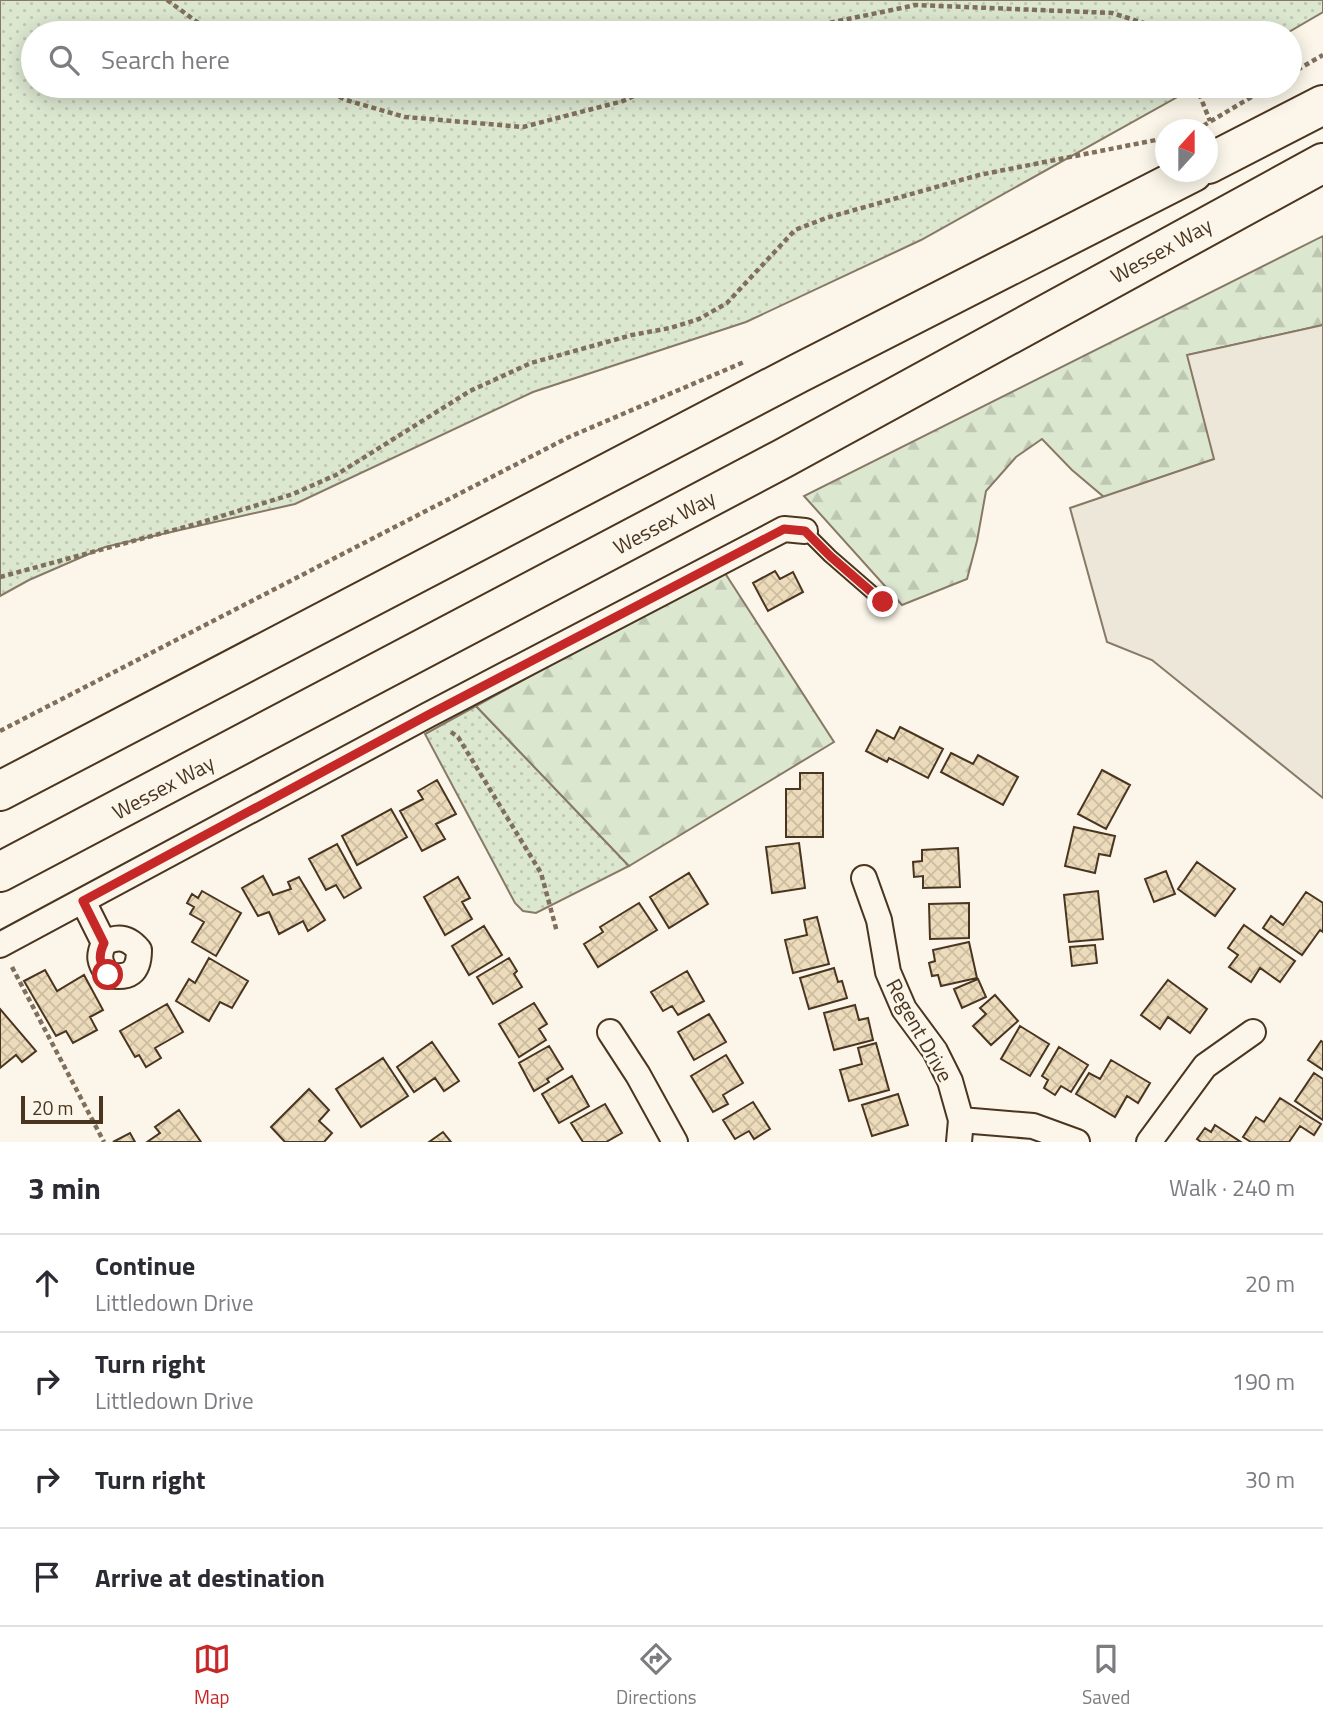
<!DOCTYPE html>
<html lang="en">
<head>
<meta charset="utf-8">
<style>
  :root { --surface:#fff; --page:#f2f2f3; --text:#2b2b33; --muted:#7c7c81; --line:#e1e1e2; --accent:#c62828 }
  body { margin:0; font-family:"Titillium Web",sans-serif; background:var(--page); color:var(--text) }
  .compass { position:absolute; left:1155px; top:119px; width:63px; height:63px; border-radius:50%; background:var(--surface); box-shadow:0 4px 18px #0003; rotate:21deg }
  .scale { position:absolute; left:21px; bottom:18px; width:82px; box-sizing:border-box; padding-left:7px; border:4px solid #4a3520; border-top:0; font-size:19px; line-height:24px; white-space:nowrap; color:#4a3520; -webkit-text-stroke:5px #fbf6e9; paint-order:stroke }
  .stop { position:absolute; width:21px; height:21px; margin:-16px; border:5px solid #c62828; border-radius:50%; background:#fff }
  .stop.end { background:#c62828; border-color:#fff; box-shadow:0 2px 7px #0008 }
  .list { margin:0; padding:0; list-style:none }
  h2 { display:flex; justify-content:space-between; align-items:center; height:91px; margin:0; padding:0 28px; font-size:30px }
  h2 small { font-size:23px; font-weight:400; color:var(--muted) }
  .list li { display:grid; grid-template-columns:46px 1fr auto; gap:21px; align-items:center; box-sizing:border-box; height:98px; padding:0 28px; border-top:2px solid var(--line) }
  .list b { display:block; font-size:26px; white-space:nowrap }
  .list p { margin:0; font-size:23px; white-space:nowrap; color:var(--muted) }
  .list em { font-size:23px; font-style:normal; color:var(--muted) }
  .icon { flex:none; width:38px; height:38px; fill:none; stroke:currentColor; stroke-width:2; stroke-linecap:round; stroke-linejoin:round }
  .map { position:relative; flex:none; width:1323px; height:1142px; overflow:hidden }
  .search { position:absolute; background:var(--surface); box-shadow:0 4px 18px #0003; left:21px; right:21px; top:21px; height:77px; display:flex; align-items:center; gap:18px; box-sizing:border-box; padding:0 24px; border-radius:38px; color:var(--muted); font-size:26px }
  .sheet { height:483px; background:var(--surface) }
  nav { display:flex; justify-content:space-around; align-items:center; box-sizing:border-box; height:98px; border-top:2px solid var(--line); background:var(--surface); font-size:19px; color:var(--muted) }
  nav a { display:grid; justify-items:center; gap:4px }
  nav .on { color:var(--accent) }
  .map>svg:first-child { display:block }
  .grass { fill:url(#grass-dots); stroke:#887966; stroke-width:2 }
  .forest { fill:url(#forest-firs); stroke:#887966; stroke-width:2 }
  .parking { fill:#ede7d9; stroke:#887966; stroke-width:2 }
  .building { fill:url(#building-cross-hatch); stroke:#4a3520; stroke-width:2 }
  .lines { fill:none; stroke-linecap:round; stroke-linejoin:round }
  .lane-casing { stroke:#4a3520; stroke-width:16 }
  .street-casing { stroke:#4a3520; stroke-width:28 }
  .highway-casing { stroke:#4a3520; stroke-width:42 }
  .path { stroke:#7f6f5c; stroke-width:4.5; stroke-dasharray:5 3.5; stroke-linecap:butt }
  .lane { stroke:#fbf6e9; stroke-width:12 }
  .street { stroke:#fbf6e9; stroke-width:24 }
  .highway { stroke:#fbf6e9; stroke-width:38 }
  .route { stroke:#c62828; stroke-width:9 }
  .labels { text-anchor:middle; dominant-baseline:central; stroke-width:5; stroke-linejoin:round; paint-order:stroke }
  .street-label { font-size:21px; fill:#4a3520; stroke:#fbf6e9 }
</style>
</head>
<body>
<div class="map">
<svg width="1323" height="1142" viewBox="0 0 1323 1142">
  <defs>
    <pattern id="grass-dots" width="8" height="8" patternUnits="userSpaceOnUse" patternTransform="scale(1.75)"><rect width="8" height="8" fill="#dce7d0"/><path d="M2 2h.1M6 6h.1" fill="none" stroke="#bec7b2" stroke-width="1.8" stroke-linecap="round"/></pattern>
    <pattern id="forest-firs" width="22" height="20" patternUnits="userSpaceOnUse" patternTransform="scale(1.75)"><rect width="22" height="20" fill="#dce7d0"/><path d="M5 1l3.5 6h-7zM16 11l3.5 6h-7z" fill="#bec7b2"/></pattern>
    <pattern id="building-cross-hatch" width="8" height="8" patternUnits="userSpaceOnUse" patternTransform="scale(1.75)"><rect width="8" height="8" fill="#ecdcbc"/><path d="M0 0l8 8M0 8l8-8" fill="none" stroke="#ccbda1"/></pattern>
  </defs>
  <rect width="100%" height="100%" fill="#fbf6e9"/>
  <!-- grass -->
  <path class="grass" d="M0 0H1323V12L1287 33H33V86H1197L921 240 746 322 533 392 295 504 105 547 29 580 0 596Z
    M476 706 629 866 536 913 523 911 515 903 425 734Z"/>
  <!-- forest -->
  <path class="forest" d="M1323 236V325L1188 355 1215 459 1104 497 1072 470 1042 439 1016 457 986 491 977 541 967 579 902 605 804 496Z
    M723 570 834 742 629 866 476 706Z"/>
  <!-- parking -->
  <path class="parking" d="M1323 325V798L1152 660 1107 642 1070 508 1214 459 1187 355Z"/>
  <!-- building -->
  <path class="building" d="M775 571 780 579 793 572 803 592 768 611 753 583Z
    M900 727 943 749 928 778 889 758 887 762 866 751 877 730 894 739Z
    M951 753 973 764 978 755 1018 777 1003 805 941 772Z
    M1102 770 1130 785 1106 829 1078 814Z
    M800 773H823V837H786V789H800Z
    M437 780 456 814 436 824 445 839 422 851 400 811 423 799 418 791Z
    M391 809 407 837 357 865 342 836Z
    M1074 827 1115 836 1110 856 1099 854 1095 873 1065 866Z
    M799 843 805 888 772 893 766 847Z
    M337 844 361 888 344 898 336 885 326 890 309 859Z
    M958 848 960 887 923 888V876L914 877 913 862 922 861V850Z
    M1197 862 1235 889 1215 916 1178 889Z
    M1166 871 1175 894 1154 902 1145 879Z
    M689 873 708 904 669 928 650 897Z
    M263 876 273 895 291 889 288 882 299 877 325 920 308 931 303 921 279 934 269 912 258 916 242 888Z
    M458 877 470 898 462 902 472 919 445 935 424 897Z
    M202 891 241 913 216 956 192 942 204 922 190 914 194 907 187 903 192 894 198 898Z
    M1098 891 1103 939 1069 942 1064 895Z
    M1306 892 1323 903V932L1320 930 1302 955 1263 928 1271 916 1283 925Z
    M639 903 657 930 598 967 584 944 603 932 600 927Z
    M969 903V938L930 939 929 904Z
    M817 917 829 964 793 973 785 940 807 935 804 920Z
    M1244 925 1295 961 1280 982 1260 968 1251 982 1229 967 1238 955 1228 948Z
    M484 926 502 955 469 975 452 946Z
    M969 942 977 978 941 986 938 975 932 976 929 963 935 961 933 950Z
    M1095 945 1097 963 1072 966 1070 947Z
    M209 958 248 981 232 1008 220 1002 209 1021 176 1001 189 979 195 983Z
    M509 958 517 971 514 974 522 987 493 1004 477 977Z
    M834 968 838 982 842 981 847 998 809 1009 800 978Z
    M45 970 57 991 84 975 103 1010 90 1017 97 1030 73 1043 66 1031 56 1036 24 981Z
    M687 971 704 1001 678 1015 672 1006 663 1011 651 992Z
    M978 979 986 997 962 1008 954 989Z
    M1168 980 1207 1009 1190 1033 1168 1017 1160 1029 1141 1015Z
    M995 995 1018 1021 991 1045 973 1026 986 1014 980 1008Z
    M534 1003 547 1024 539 1029 546 1040 519 1057 499 1024Z
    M167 1004 183 1032 155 1048 161 1058 146 1067 139 1055 135 1057 120 1031Z
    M855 1005 859 1020 868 1018 873 1040 834 1050 824 1013Z
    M0 1009 36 1051 22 1062 16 1055 0 1068Z
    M709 1014 726 1042 694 1060 678 1032Z
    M1020 1026 1049 1044 1030 1076 1001 1059Z
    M1321 1041 1323 1042V1070L1308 1060Z
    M432 1042 459 1081 444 1091 435 1078 414 1092 397 1067Z
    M876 1043 889 1090 849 1101 840 1070 862 1064 858 1048Z
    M549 1046 563 1069 547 1079 549 1082 534 1091 519 1063Z
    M1059 1047 1088 1065 1071 1092 1061 1086 1055 1095 1044 1088 1048 1080 1042 1076Z
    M726 1055 743 1083 723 1095 728 1104 713 1112 691 1076Z
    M383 1058 408 1096 361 1127 336 1089Z
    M1111 1060 1150 1083 1138 1103 1127 1096 1115 1117 1076 1094 1089 1073 1100 1079Z
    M1314 1073 1323 1079V1120L1295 1101Z
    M572 1076 589 1106 559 1123 542 1094Z
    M309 1089 329 1110 319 1121 332 1133 324 1142H285L271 1127Z
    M898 1094 908 1125 872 1136 862 1105Z
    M1280 1098 1321 1124 1314 1135 1300 1126 1289 1142H1251L1243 1137 1256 1117 1264 1122Z
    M753 1102 770 1129 754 1139 749 1131 735 1139 723 1120Z
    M605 1104 622 1133 606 1142H583L571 1123Z
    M179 1110 201 1142H147L160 1133 155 1127Z
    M1215 1125 1241 1142H1201L1197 1139 1205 1128 1211 1132Z
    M443 1132 451 1142H429Z
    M130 1133 135 1142H113Z"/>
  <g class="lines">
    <!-- lane casing -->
    <g class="lane-casing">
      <path id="lane" d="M805 531 830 556 883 602"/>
    </g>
    <!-- street casing -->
    <g class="street-casing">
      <path id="street" d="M864 878 879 920 888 972 904 1009 935 1051 950 1081 961 1120 959 1142
        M83 901 104 943C119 935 129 938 139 950 139 973 129 979 108 975 99 962 98 956 104 943
        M0 945 428 715 784 529 805 531
        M610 1032 638 1075 675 1142
        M961 1120 1033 1126 1077 1142
        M1149 1142 1205 1066 1253 1032"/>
    </g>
    <!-- highway casing -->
    <g class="highway-casing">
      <path id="highway" d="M1208 164 1323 105
        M0 791 799 373 1193 172
        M0 872 782 459 1323 163"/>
    </g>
    <!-- path -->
    <path class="path" d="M167 0 212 33
      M780 33 916 5 1112 13 1176 33
      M1290 74 1323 55
      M316 86 346 100 405 117 523 127 623 101 655 86
      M1196 86 1210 121
      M1196 130 1270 86
      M0 577 196 524 293 494 336 475 470 391 531 363 632 335 670 328 699 319 727 303 795 230 826 218 979 175 1166 138
      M0 731 569 437 744 362
      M451 732 458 737 541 873 557 932
      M12 967 104 1142"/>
    <!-- lane -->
    <use href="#lane" class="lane"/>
    <!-- street -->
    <use href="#street" class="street"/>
    <!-- highway -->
    <use href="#highway" class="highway"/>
  </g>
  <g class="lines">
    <!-- route -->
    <path class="route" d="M108 975C99 962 98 956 104 943L83 901 428 715 784 529 805 531 830 556 883 602"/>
  </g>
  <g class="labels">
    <!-- street labels -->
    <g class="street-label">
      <text transform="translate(1161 250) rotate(-29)">Wessex Way</text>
      <text transform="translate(664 522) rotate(-28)">Wessex Way</text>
      <text transform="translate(163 787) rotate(-28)">Wessex Way</text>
      <text transform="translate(920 1030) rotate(61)">Regent Drive</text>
    </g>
  </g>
</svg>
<svg class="compass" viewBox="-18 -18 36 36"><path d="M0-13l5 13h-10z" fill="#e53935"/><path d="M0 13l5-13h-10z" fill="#7c7c81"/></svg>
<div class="scale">20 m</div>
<div class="stop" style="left:108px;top:975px"></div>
<div class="stop end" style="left:883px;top:602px"></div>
<div class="search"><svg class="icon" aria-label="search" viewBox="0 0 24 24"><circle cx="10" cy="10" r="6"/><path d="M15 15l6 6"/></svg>Search here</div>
</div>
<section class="sheet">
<h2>3 min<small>Walk · 240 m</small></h2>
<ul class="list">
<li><svg class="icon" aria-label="ahead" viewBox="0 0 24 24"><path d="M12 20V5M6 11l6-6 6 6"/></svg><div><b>Continue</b><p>Littledown Drive</p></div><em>20 m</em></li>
<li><svg class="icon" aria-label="right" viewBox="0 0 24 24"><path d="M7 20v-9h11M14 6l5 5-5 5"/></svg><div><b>Turn right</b><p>Littledown Drive</p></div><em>190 m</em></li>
<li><svg class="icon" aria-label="right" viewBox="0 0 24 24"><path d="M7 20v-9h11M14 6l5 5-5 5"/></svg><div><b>Turn right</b></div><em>30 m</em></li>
<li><svg class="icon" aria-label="arrive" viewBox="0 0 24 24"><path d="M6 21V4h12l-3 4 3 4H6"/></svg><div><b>Arrive at destination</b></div></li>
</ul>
</section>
<nav>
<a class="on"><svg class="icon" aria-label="map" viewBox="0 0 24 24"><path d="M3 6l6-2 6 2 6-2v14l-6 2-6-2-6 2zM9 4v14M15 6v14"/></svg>Map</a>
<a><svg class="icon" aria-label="directions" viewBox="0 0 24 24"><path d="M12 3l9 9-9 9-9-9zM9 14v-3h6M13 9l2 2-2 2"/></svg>Directions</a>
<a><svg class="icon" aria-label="saved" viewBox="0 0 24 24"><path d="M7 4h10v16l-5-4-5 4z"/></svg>Saved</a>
</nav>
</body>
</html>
